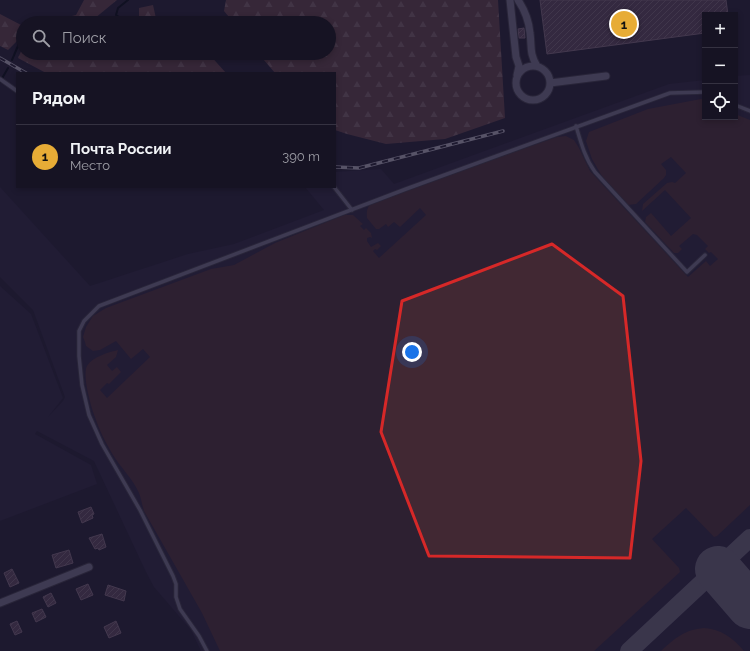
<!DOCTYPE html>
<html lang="ru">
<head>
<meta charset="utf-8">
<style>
  :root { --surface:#161323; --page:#232030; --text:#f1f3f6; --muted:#9e9ea6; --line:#353241; --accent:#e7ac36 }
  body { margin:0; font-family:Raleway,sans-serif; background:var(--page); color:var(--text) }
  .controls { position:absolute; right:12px; top:12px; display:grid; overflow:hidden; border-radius:0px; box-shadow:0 2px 6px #0003 }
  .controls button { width:36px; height:36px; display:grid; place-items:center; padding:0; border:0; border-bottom:1px solid var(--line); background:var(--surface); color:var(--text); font:20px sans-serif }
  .you { position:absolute; left:412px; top:352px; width:14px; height:14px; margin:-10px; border:3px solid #fff; border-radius:50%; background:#1a73e8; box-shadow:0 0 0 6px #1a73e833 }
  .badge { display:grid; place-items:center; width:26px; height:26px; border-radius:50%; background:var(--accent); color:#111; font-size:13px; font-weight:700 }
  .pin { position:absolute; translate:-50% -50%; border:2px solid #fff; box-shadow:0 1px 4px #0006 }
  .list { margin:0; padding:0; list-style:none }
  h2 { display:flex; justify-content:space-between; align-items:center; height:52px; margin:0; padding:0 16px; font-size:17px }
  h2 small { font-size:13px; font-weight:400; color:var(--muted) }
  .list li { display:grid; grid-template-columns:26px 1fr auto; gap:12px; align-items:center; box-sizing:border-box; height:64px; padding:0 16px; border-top:1px solid var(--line) }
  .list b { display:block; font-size:15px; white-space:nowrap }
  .list p { margin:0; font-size:13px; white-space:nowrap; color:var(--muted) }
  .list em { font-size:13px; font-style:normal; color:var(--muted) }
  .icon { flex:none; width:22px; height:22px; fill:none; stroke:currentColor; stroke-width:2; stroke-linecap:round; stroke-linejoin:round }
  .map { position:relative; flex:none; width:750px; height:651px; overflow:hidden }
  .search { position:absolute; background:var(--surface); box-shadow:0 2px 6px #0003; left:16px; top:16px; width:320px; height:44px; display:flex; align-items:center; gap:10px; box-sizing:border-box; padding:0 14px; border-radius:22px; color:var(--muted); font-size:15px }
  .panel { position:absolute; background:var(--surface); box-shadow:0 2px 6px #0003; left:16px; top:72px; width:320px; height:116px; border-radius:0px }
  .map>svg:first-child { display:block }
  .built { fill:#261f3b }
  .grass { fill:#412833 }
  .forest { fill:url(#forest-firs) }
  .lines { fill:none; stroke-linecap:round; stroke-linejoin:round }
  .stream { stroke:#000712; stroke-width:2 }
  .taxiway { stroke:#5e596e; stroke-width:18 }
  .runway { stroke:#5e596e; stroke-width:46 }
  .building { fill:url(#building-hatch); stroke:#715d73 }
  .service-casing { stroke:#373345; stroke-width:5.5 }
  .minor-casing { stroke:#373345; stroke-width:9 }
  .service { stroke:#66627c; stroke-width:3.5 }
  .minor { stroke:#66627c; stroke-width:7 }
  .rail-casing { stroke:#9d99ac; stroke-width:3.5 }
  .rail { stroke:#1e192f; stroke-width:2; stroke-dasharray:6; stroke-linecap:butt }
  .marked { fill:none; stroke:#d62828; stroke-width:3; stroke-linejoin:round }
</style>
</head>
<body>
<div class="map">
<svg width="750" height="651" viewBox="0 0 750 651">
  <defs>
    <pattern id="forest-firs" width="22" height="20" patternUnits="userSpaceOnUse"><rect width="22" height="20" fill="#553844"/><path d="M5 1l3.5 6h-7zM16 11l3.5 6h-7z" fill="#6e5560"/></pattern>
    <pattern id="building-hatch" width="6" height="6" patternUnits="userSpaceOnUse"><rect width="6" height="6" fill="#513d54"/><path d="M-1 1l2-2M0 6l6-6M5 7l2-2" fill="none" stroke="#6a596e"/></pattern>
  </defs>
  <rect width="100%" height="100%" fill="#1e192f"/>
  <!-- built -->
  <path class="built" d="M750 75V651H201L191 630 154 587 146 572 94 461 37 431 35 434 91 465 97 484 0 521V286L31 314 63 398 48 417 63 401 65 397 33 310 0 277V187L90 286 188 254 234 244 324 210 305 187H335V172L381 169 394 184 669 84 705 80V117H735V76Z"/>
  <!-- grass -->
  <path class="grass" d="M701 99 705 100V117H735V114L750 120V505L717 536 714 537 686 508 652 539 679 568 680 572 594 651H220L202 613 144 511C142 505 141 498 139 493 133 479 121 468 113 455 106 443 99 430 95 417 91 407 82 375 87 366 92 357 109 352 118 350L116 357 107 365 112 371 117 367 121 372 109 384 107 383 100 390 107 398 150 357 143 349 131 359 116 341 100 350 93 351 86 346 85 342 83 337 86 327 93 316 106 308 211 269 234 265 275 243 344 215H353L363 224 360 226 364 230 366 228 371 233 372 238 370 237 367 238V241L371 247 378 243 381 246 377 250 375 249 373 251 379 258 426 215 420 208 400 227 394 222 388 227 386 224 379 229H376L367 218C366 209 368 205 376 200L557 137 566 136 574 140 579 148 590 171 688 277 706 261 710 266 718 259 711 252 709 253 705 249 708 246 697 235 693 234 679 246 682 249 678 253H674L645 222 646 217 651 213 671 236 691 218 665 190 642 211 643 204 667 183 672 182 675 183 686 173 671 157 661 164 666 170V175L664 178 636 204 628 205 603 178 592 159 586 141 589 132 648 109Z
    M704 628C721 629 733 638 744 651H661C675 638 684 630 704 628Z"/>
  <!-- forest -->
  <path class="forest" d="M84 0H117L89 23H44L76 15Z
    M226 0H498L505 118 445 139 386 144 347 134 335 130V73H275L258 53H329V23H234L224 11Z
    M153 5 157 23H139V8Z
    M0 14 23 26V37H21L8 50 0 46Z
    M23 47V53H64L84 59 92 53H208L226 73H46L18 58Z"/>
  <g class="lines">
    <!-- stream -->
    <path class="stream" d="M128 0 118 8 116 15 129 23
      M96 23 101 18 103 23
      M82 53 85 55 86 53
      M12 60 20 41H23
      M0 82 8 68"/>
    <!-- taxiway -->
    <path class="taxiway" d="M629 651 750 538"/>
    <!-- runway -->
    <path class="runway" d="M718 569 750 606"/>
  </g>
  <!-- building -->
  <path class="building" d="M540 0H726L728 15H705V33L547 54Z
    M524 28 525 38H519L518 29Z
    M91 507 94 514 92 515 93 518 82 523 78 512Z
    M102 534 106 547 99 550 98 548 95 549 89 538Z
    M69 550 73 563 56 568 52 555Z
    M12 569 19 583 10 587 4 573Z
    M88 584 93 595 81 600 76 589Z
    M108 585 126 591 124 601 105 595Z
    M51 593 56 603 48 607 43 597Z
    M42 609 46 617 36 622 32 613Z
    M17 621 22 632 15 635 10 624Z
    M116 621 121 633 109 638 104 627Z"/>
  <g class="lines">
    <!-- service casing -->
    <g class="service-casing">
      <path id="service" d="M0 79 17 91
        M735 105 750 111
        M576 126C581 143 585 158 595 172L687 272 705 255
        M334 187 352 210
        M207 651 199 636 180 609 176 597V584L173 576 140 510 102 444 89 415 82 385 79 356V331L84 321 99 306 406 189 670 93 705 92"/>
    </g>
    <!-- minor casing -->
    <g class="minor-casing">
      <path id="minor" d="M510 0 516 57 519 66 517 75
        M518 0C524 9 529 21 530 33 532 47 529 53 537 66
        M516 83a17 17 0 1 1 34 0a17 17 0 1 1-34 0Z
        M550 83 606 76
        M0 603 89 567"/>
    </g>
    <!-- service -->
    <use href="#service" class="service"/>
    <!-- minor -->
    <use href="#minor" class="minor"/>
    <!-- rail casing -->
    <g class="rail-casing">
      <path id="rail" d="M0 58 26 73
        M335 167 359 168 503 131"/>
    </g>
    <!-- rail -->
    <use href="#rail" class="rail"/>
  </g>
  <!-- marked area -->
  <path d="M0 0H750V651H0ZM552 244 623 296 641 461 630 558 429 556 381 432 402 301Z" fill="#1e192f" fill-opacity=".55" fill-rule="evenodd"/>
  <path class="marked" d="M552 244 623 296 641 461 630 558 429 556 381 432 402 301Z"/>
</svg>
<div class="controls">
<button>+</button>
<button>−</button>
<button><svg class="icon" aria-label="locate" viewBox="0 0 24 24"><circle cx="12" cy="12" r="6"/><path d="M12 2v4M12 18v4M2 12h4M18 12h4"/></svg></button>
</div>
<div class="you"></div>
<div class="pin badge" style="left:624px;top:24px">1</div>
<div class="search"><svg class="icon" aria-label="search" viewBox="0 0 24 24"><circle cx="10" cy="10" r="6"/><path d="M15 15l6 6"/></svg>Поиск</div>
<section class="panel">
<h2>Рядом<small></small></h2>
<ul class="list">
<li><span class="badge">1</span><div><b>Почта России</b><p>Место</p></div><em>390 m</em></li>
</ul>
</section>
</div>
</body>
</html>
